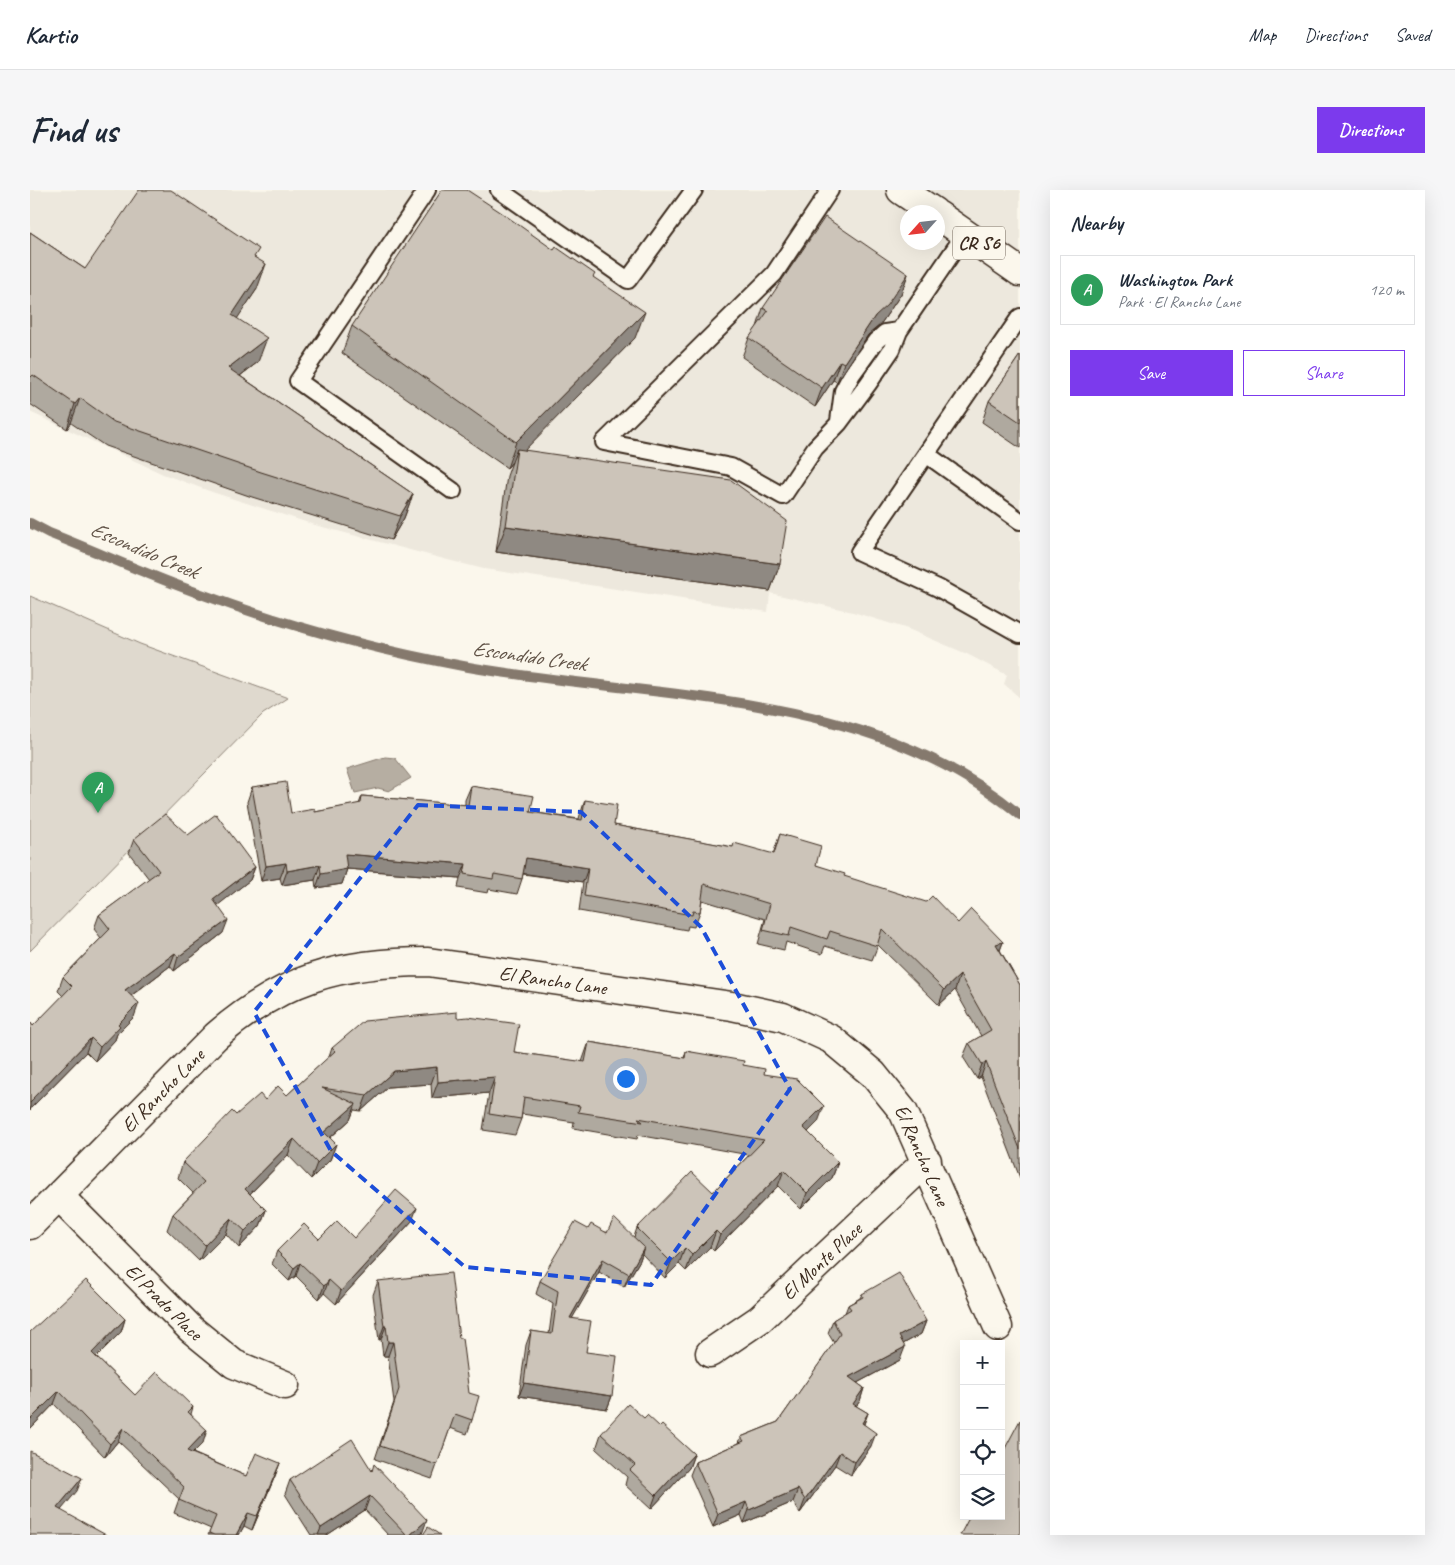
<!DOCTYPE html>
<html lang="en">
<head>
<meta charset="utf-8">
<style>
  :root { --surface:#fff; --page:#f6f6f7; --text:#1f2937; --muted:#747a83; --line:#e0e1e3; --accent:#7c3aed }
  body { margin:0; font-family:Caveat,sans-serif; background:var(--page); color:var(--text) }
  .controls { position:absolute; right:15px; bottom:15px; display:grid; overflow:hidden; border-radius:0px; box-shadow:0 5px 20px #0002 }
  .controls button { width:45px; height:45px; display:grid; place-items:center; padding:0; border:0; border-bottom:1px solid var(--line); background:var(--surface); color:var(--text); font:25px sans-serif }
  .compass { position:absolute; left:870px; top:15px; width:45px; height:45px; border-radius:50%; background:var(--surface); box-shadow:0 5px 20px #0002; rotate:243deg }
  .you { position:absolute; left:595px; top:888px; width:18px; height:18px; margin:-12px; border:4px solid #fff; border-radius:50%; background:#1a73e8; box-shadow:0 0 0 8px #1a73e833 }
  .badge { display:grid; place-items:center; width:32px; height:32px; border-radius:50%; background:var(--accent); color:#fff; font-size:16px; font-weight:700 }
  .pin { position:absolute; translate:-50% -41px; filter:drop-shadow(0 1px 2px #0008) }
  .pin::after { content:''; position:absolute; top:26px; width:18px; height:15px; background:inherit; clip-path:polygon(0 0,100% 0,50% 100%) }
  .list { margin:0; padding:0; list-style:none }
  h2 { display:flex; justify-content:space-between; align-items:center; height:65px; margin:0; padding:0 20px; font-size:21px }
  h2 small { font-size:16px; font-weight:400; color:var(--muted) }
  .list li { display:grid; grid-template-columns:32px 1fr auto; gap:15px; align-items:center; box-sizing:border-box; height:70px; margin:0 10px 10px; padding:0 10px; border:1px solid var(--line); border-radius:0px }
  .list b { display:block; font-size:19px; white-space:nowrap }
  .list p { margin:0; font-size:16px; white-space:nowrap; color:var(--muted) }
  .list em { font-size:16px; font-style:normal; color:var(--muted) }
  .actions { display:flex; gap:10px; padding:15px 20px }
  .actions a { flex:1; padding:11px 0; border:1px solid var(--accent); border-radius:0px; text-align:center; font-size:18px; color:var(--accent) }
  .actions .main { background:var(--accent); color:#fff }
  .icon { flex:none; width:28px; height:28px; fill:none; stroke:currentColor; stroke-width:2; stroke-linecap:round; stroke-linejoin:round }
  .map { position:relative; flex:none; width:990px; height:1345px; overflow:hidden; border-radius:0px }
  header { display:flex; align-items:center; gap:30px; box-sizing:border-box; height:70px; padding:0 25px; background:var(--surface); border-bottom:1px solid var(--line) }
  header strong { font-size:24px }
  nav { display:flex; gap:28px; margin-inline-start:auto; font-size:18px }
  .intro { display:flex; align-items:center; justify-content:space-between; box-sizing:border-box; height:120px; padding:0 30px }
  h1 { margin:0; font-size:35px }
  .button { padding:12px 22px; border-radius:0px; background:var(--accent); color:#fff; font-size:18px; font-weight:700 }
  main { display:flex; gap:30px; padding:0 30px }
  aside { flex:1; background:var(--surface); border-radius:0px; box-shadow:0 5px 20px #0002 }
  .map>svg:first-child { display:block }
  .built { fill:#ede8dd; fill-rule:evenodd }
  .green { fill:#dfd9ce; stroke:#8d8276 }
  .water { fill:#b6aea2; stroke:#85796d }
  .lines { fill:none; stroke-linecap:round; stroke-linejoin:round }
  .stream { stroke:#85796d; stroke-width:10 }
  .service-casing { stroke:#3b2a1e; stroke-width:20 }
  .minor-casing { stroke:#3b2a1e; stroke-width:31 }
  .primary-casing { stroke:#3b2a1e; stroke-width:31 }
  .service { stroke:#fbf7ec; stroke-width:16 }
  .minor { stroke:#fbf7ec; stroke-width:28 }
  .primary { stroke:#fbf7ec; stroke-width:28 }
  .wall { fill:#afa99f; stroke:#3b2a1e }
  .shaded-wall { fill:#8f8982; stroke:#3b2a1e }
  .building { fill:#ccc4b9; stroke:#3b2a1e }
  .marked { fill:none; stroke:#1d4ed8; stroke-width:4; stroke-dasharray:10 6; stroke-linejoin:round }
  .labels { text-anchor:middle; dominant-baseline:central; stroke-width:4; stroke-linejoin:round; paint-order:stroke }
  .shield { fill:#fbf7ec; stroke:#75685c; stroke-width:1 }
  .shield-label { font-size:19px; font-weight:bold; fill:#3b2a1e }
  .street-label { font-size:20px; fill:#3b2a1e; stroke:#fbf7ec }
  .water-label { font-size:21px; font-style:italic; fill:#605246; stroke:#fbf7ec }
</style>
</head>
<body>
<header>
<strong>Kartio</strong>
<nav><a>Map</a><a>Directions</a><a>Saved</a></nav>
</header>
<div class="intro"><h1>Find us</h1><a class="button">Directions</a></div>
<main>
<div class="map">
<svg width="990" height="1345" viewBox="0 0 990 1345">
  <rect width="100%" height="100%" fill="#fbf7ec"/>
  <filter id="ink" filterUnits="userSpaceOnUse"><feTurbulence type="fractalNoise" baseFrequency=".02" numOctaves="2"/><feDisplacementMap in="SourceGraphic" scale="10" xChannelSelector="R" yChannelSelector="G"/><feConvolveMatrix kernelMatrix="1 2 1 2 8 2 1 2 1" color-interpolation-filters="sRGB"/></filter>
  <g filter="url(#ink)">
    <!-- built -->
    <path class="built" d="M0 0H990V508L974 494 977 485 937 464 878 439 823 422 740 403 738 422 454 379 414 369 285 335 182 302 133 284 0 222ZM878 22H908V52H878Z"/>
    <!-- green -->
    <path class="green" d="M0 406 110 454 258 508 233 524 0 761Z"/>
    <!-- water -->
    <path class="water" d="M355 567 365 568 381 588 359 601 348 598 325 603 317 579Z"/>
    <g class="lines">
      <!-- stream -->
      <path class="stream" d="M0 333 19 343C70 363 120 386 171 404 255 435 346 460 433 476 619 510 837 497 990 625"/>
      <!-- service casing -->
      <g class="service-casing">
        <path id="service" d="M397 0 268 191 423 301
          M469 0 598 90 664 0
          M990 127 829 362 908 398 990 444
          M809 231 813 201 822 184 846 151 855 143 869 141
          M574 252 701 277 753 306 785 258 809 233 838 194 862 159 869 141 935 44
          M574 252 744 84 800 0
          M896 264 990 331"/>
      </g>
      <!-- minor casing -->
      <g class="minor-casing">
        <g id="minor">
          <path id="s1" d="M29 1006 161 1139 204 1174 255 1195"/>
          <path id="s2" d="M0 1035 186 846C253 788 310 772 398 772L702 816 753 827 801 849 843 884 873 921 968 1137"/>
          <path id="s3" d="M680 1163 730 1129 897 971"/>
        </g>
      </g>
      <!-- primary casing -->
      <g class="primary-casing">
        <path id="primary" d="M871 0 904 22
          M908 25 990 82"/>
      </g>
      <!-- service -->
      <use href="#service" class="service"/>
      <!-- minor -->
      <use href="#minor" class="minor"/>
      <!-- primary -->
      <use href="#primary" class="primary"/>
    </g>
    <!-- wall -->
    <path class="wall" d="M0 42 55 79 226 68 227 99 207 128 228 172 210 186 383 304 374 328 361 350 222 307 75 256 41 233 37 239 0 214Z
      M878 84 871 104 850 135 838 145 807 192 803 190 785 217 712 167 719 148 727 137 733 118Z
      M564 88 605 148 494 260 750 374 740 401 466 362 477 286 482 272 477 278 312 163 322 136Z
      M990 165V258L952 232 959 211Z
      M441 596 500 622 549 629 550 625 555 610 584 635 702 657 743 664 750 644 786 675 973 752 970 760 990 795V988L951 887 947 889 933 867 939 853 951 846 925 800 909 815 848 755 842 770 795 756 792 764 756 752 754 760 728 754 735 729 672 710 670 722 664 737 658 736 657 740 549 721 553 692 493 684 492 689 487 704 459 699 458 703 428 698 430 688 317 679 312 694 286 698 285 690 252 695 250 688 231 691 217 612 222 597 261 623 285 622 329 614 332 606 435 615V610Z
      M158 645 225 677 220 690 187 715 193 743 144 781 140 776 101 806 104 827 87 844 85 850 65 871 56 862 1 918 0 921V834L3 836 33 806 28 801 33 787 71 748 64 739 69 725 119 689 99 663 104 649Z
      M427 828 484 862 552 872 559 852 654 868 656 861 713 875 734 884 788 932 778 942 808 972 802 988 771 1019 748 996 684 1061 680 1057 656 1081 649 1074 635 1088 612 1064 610 1070 594 1097 569 1082 542 1128 556 1162 582 1206 577 1219 489 1206 496 1155 501 1141 519 1144 523 1114 506 1104 510 1091 558 1039 604 1047 607 1038 683 1002 719 965 608 945 607 949 543 938 544 932 492 924 491 929 485 945 453 940 459 903 402 908 401 894 358 897 331 921 324 920 320 930 300 948 306 954 300 970 281 989 258 965 220 1004 236 1020 230 1036 209 1058 196 1044 169 1071 137 1040 143 1024 163 1003 148 988 153 972 206 925 235 910 257 905 299 867 302 858Z
      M382 1031 306 1114 294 1103 289 1109 266 1086 259 1091 242 1074 247 1061 289 1049 324 1048Z
      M348 1091 429 1148 442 1230 437 1244 420 1238 402 1289 345 1269 364 1212 358 1166H353L351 1149 349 1150 343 1105Z
      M832 1104 896 1131 891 1144 873 1154 870 1170 827 1193 834 1198 830 1211 826 1216 838 1223 834 1234 841 1256 821 1285 805 1275 770 1323 763 1312 714 1333 711 1325 683 1337 660 1285 665 1272 709 1253 711 1247 748 1232 804 1153 798 1143 803 1130 815 1123 818 1115 830 1108Z
      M95 1129 91 1142 66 1167 105 1205 163 1217 161 1224 173 1253 163 1263 216 1286 250 1273 245 1286 222 1340 214 1336 209 1345H178L181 1339 144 1323 149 1309 88 1251 75 1267 24 1214 0 1239V1142Z
      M614 1228 630 1237 664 1264 659 1278 621 1319 595 1295 597 1287 566 1259 571 1244Z
      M342 1280 392 1344 391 1345H358L335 1320 297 1345H281L255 1304 260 1290Z"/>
    <!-- shaded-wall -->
    <path class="shaded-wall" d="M236 74 227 99 193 150 202 125Z
      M878 84 871 104 850 135 838 145 807 192 814 173 845 126Z
      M615 122 605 148 486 269 487 259 482 272 477 278 486 252Z
      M237 148 228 172 189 202 198 178Z
      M810 171 803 190 785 217 792 198Z
      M50 208 41 233 37 239 45 214Z
      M383 304 374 328 361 350 370 326Z
      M476 336 750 374 740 401 466 362Z
      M315 664 436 674 430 688 317 679 312 694 286 698 291 684Z
      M496 668 558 678 553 692 490 683Z
      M256 673 250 688 231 691 236 676Z
      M290 675 285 690 252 695 257 681Z
      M225 677 220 690 178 723 183 709Z
      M198 730 193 743 144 781 148 767Z
      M973 752 968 766 966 754Z
      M145 763 140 776 90 814 95 800Z
      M930 785 925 800 909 815 914 800Z
      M109 813 104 827 87 844 85 850 65 871 70 857 88 834Z
      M61 848 56 862 1 918 0 921V913L3 908Z
      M956 872 951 887 947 889 952 874Z
      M407 877 401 894 358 897 331 921 337 905 364 881Z
      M465 887 459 903 402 908 408 892Z
      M326 914 320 930 288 958 294 942Z
      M794 916 788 932 767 953 773 937Z
      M264 949 258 965 209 1015 215 999Z
      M306 954 300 970 281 989 287 973Z
      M808 972 802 988 771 1019 777 1003Z
      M754 980 748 996 684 1061 690 1045Z
      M387 1018 382 1031 306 1114 311 1101Z
      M236 1020 230 1036 209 1058 215 1041Z
      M201 1028 196 1044 169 1071 175 1055Z
      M686 1041 680 1057 656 1081 662 1065Z
      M614 1057 610 1070 594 1097 599 1084Z
      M655 1058 649 1074 635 1088 641 1072Z
      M573 1069 569 1082 535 1141 540 1128Z
      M270 1073 266 1086 259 1091 264 1078Z
      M299 1090 294 1103 289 1109 294 1096Z
      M95 1129 91 1142 57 1176 62 1163Z
      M896 1131 891 1144 864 1159 869 1146Z
      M354 1136H356L351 1149 349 1150Z
      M358 1152H363L358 1166H353Z
      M875 1157 870 1170 814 1200 819 1187Z
      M494 1193 582 1206 577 1219 489 1206Z
      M834 1198 830 1211 818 1227 823 1214Z
      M29 1201 24 1214 0 1239V1230Z
      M838 1223 833 1236 832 1233Z
      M93 1238 88 1251 75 1267 80 1254Z
      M177 1240 173 1253 152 1274 157 1261Z
      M846 1243 841 1256 821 1285 825 1272Z
      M810 1262 805 1275 770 1323 775 1310Z
      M664 1264 659 1278 621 1319 626 1305Z
      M250 1273 245 1286 222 1340 227 1326Z
      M52 1288 47 1301 22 1331 27 1318Z
      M768 1299 763 1312 714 1333 719 1320Z
      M340 1306 335 1320 297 1345H288L291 1338Z
      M716 1312 711 1325 683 1337 688 1324Z
      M218 1323 214 1336 209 1345H206Z
      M397 1330 392 1344 380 1345Z"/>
    <!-- building -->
    <path class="building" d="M109 0H141L229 59 224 67 236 74 202 125 237 148 198 178 383 304 370 326 231 282 84 232 50 208 45 214 3 185 0 188V42L55 79Z
      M412 0H437L472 23 524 60 526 57 565 84 563 87 615 122 486 252 322 136Z
      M795 27 878 84 857 115 845 126 814 173 810 171 792 198 719 148 738 121 733 118Z
      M990 165V232L959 211Z
      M487 259 701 290 757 331 750 374 476 336Z
      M256 592 261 623 285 619V622L331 613 332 606 438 615 441 596 504 606 500 622 552 630 555 610 587 615 584 635 703 657 704 653 744 664 750 644 791 656 786 675 815 684 814 686 896 712 902 706 928 733 941 719 973 752 966 754 990 795V959L956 872 952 874 939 853 961 840 930 785 914 800 852 739 847 756 800 741 797 749 761 737 759 746 733 740 740 714 674 694 670 722 663 721 662 725 554 706 558 678 496 668 492 689 464 684 463 689 434 684 436 674 315 664 317 679 291 684 290 675 257 681 256 673 236 676 222 597Z
      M135 624 158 645 186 624 225 677 183 709 198 730 148 767 145 763 95 800 109 813 88 834 90 836 70 857 61 848 3 908 4 909 0 913V834L1 833 3 836 42 796 33 787 80 739 69 725 129 681 104 649Z
      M427 822V828L438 827 489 834 484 862 555 872 559 852 655 868 656 861 714 871 713 875 735 879 734 884 767 889 794 916 773 937 808 972 777 1003 754 980 690 1045 686 1041 662 1065 655 1058 641 1072 607 1038 662 982 683 1002 734 950 608 928 613 932 548 922 550 916 494 907 491 929 459 924 465 887 408 892 407 877 364 881 337 905 292 898 326 914 294 942 306 954 287 973 264 949 215 999 236 1020 215 1041 201 1028 175 1055 143 1024 174 992 153 972 202 921 206 925 230 904 235 910 248 896 257 905 305 861 302 858 334 831Z
      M366 1000 387 1018 311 1101 299 1090 294 1096 270 1073 264 1078 247 1061 274 1034 289 1049 307 1031 324 1048Z
      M584 1028 614 1057 599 1084 573 1069 540 1128 561 1131 556 1162 587 1166 582 1206 494 1193 501 1141 522 1144 528 1101 510 1091 545 1032 558 1039 561 1034 577 1043Z
      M421 1083 429 1148H432L439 1203 449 1206 442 1230 425 1224 407 1275 350 1256 369 1199 363 1152H358L356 1136H354L348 1091Z
      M869 1083 896 1131 869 1146 875 1157 819 1187 834 1198 823 1214 838 1223 832 1233 846 1243 825 1272 810 1262 775 1310 768 1299 719 1320 716 1312 688 1324 665 1272 714 1251 711 1247 748 1232 810 1144 803 1130 821 1119 818 1115 833 1107 832 1104Z
      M56 1090 95 1129 62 1163 105 1205 127 1182 163 1217 158 1222 177 1240 157 1261 216 1286 226 1263 250 1273 227 1326 218 1323 206 1345H184L179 1343 186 1326 149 1310 154 1297 93 1238 80 1254 29 1201 0 1230V1142Z
      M598 1214 614 1228 617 1225 630 1237 632 1235 664 1264 626 1305 600 1280 605 1275 571 1244Z
      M990 1230V1345H930L940 1326H971V1266Z
      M322 1249 342 1281 344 1274 397 1330 380 1345H377L340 1306 291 1338 260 1290Z
      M0 1261 52 1288 27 1318 76 1345H0Z
      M398 1337 410 1345H393Z"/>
  </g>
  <!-- marked area -->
  <path class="marked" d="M388 615 551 622 671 737 760 899 621 1095 435 1077 301 961 224 822Z"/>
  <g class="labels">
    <!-- shield labels -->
    <rect class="shield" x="923" y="36.5" width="52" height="33" rx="4"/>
    <g class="shield-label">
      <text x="949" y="53">CR S6</text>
    </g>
    <!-- street labels -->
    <g class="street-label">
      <text stroke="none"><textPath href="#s2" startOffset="622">El Rancho Lane</textPath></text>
      <text stroke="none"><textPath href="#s2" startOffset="189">El Rancho Lane</textPath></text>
      <text stroke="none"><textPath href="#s2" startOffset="1058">El Rancho Lane</textPath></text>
      <text stroke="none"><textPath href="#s3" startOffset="145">El Monte Place</textPath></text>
      <text stroke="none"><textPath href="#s1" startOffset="149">El Prado Place</textPath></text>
    </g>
    <!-- water labels -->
    <g class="water-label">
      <text transform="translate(114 360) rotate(23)">Escondido Creek</text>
      <text transform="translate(499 466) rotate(8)">Escondido Creek</text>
    </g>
  </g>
</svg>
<div class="controls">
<button>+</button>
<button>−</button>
<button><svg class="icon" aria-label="locate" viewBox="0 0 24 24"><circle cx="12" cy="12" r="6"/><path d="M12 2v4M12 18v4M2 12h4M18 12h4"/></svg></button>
<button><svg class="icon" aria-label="layers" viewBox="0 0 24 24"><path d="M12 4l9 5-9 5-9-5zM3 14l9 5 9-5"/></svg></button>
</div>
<svg class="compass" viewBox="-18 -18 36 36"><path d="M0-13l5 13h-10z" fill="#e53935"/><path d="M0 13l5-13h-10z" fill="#747a83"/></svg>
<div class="you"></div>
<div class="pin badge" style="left:68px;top:623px;background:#2e9e5b">A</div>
</div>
<aside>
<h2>Nearby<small></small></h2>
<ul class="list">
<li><span class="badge" style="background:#2e9e5b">A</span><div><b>Washington Park</b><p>Park · El Rancho Lane</p></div><em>120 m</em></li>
</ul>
<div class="actions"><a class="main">Save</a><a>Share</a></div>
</aside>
</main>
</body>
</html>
